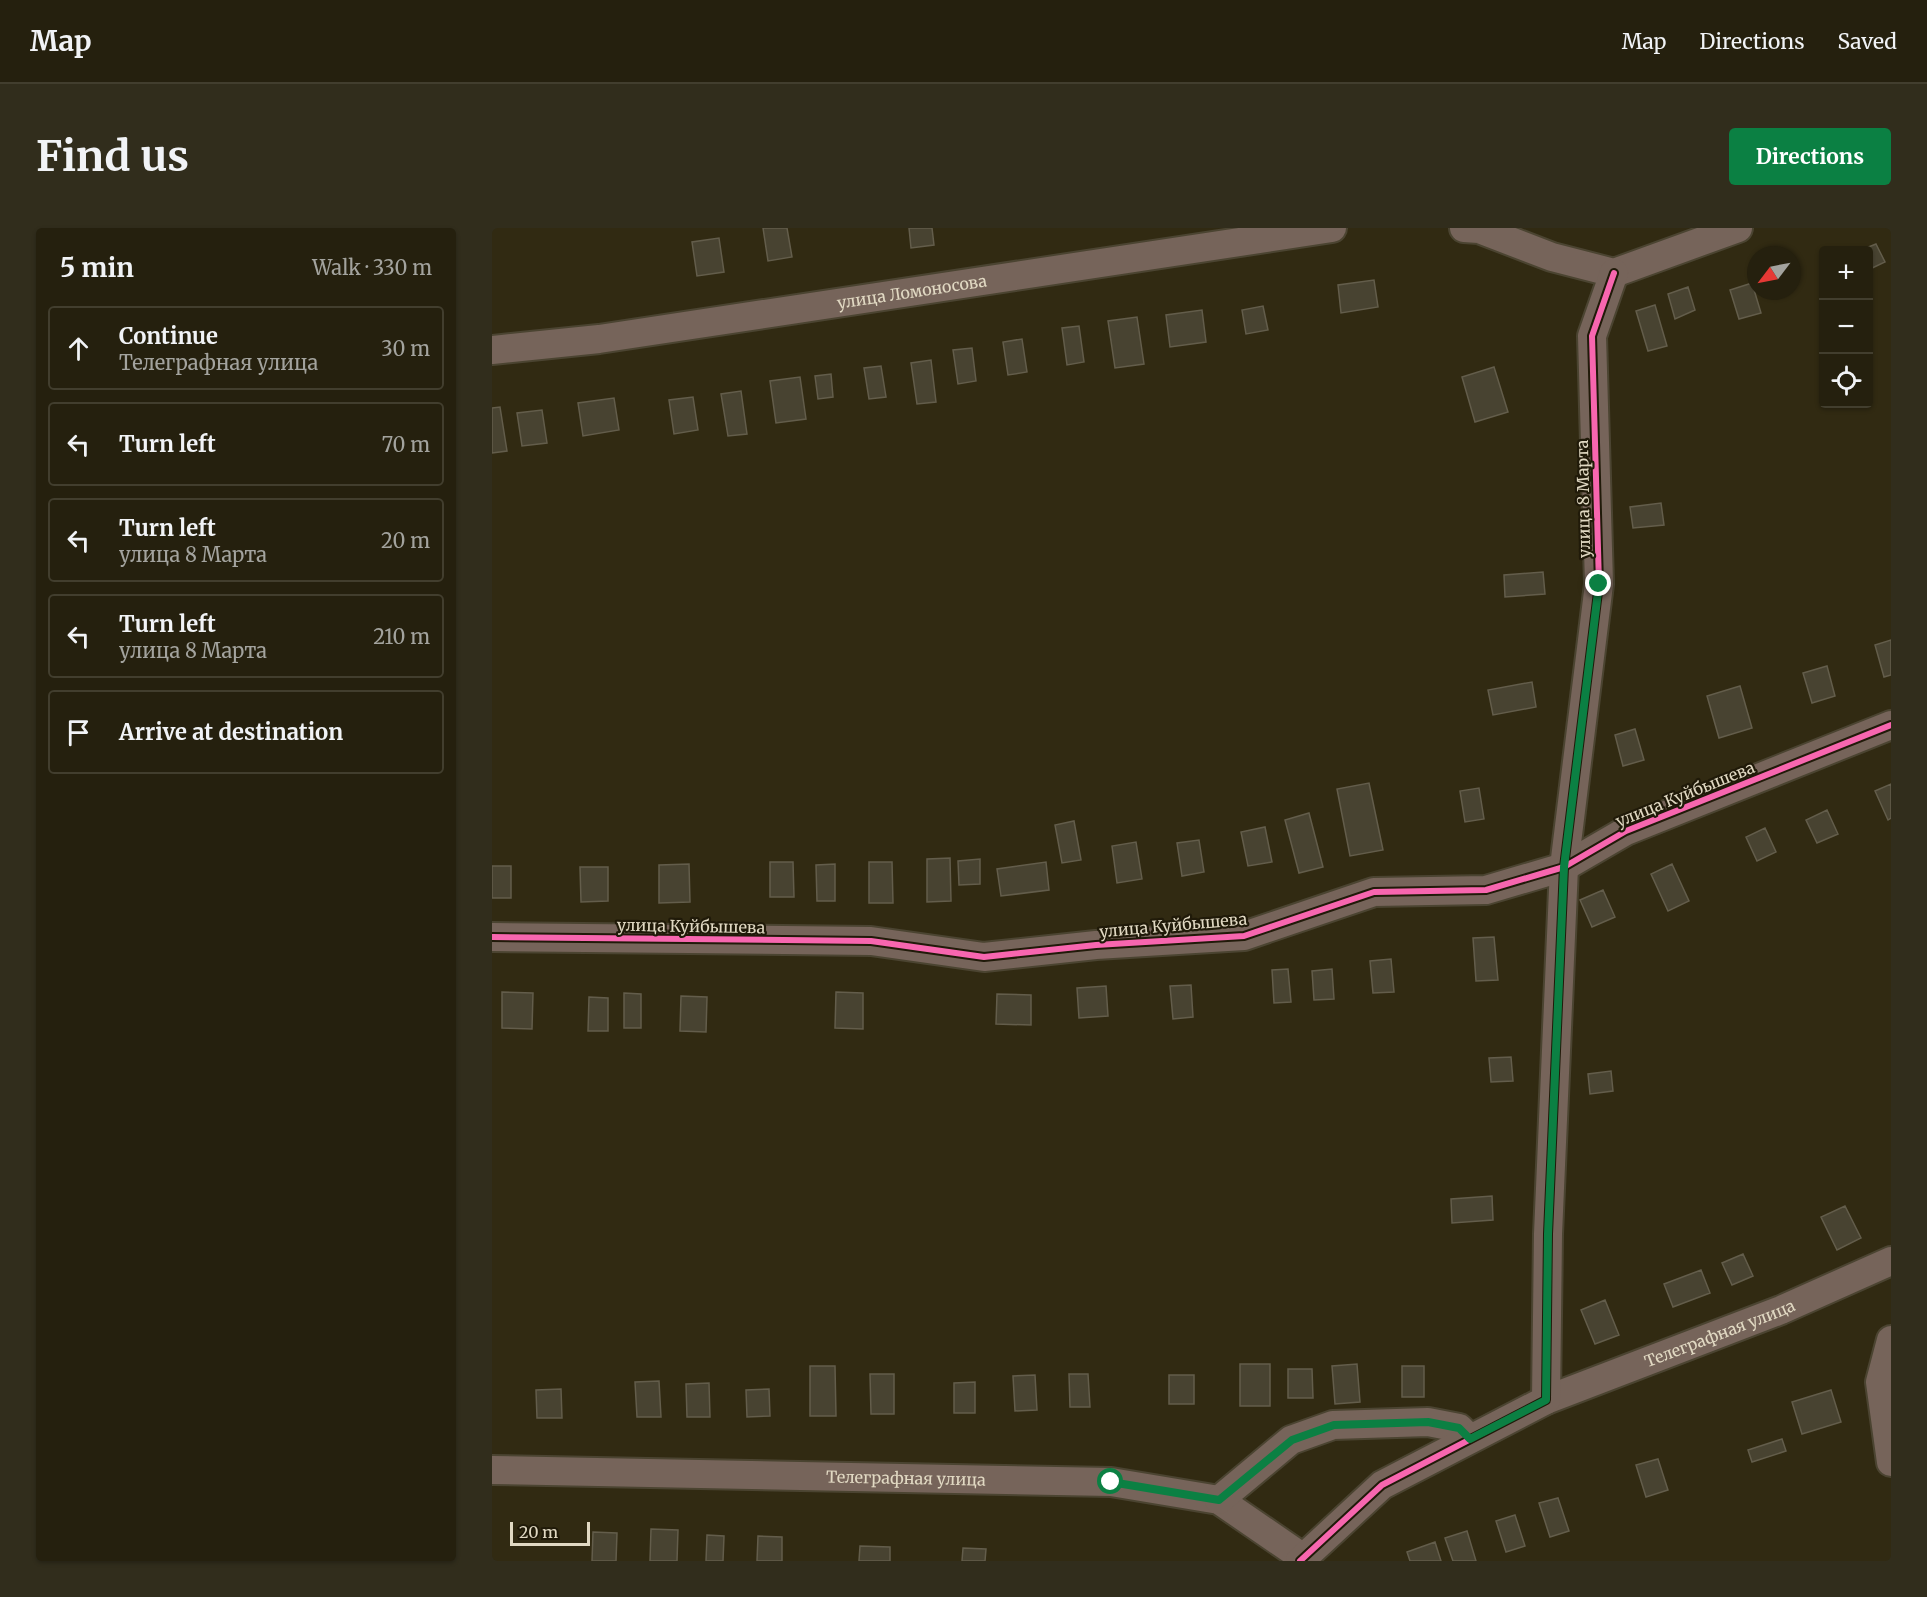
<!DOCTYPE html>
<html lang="en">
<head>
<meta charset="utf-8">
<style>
  :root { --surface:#25200e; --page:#312d1c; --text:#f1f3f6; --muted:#a3a39e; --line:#423e2e; --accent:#0b8043 }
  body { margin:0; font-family:Merriweather,serif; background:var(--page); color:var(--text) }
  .controls { position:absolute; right:18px; top:18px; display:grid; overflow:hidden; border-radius:6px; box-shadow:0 2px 4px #0004 }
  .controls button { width:54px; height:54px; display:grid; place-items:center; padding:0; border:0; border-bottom:2px solid var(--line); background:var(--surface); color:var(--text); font:30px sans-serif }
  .compass { position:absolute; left:1255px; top:18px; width:54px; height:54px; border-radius:50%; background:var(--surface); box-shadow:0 2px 4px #0004; rotate:238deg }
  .scale { position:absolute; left:18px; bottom:15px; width:80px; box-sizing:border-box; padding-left:6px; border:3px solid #e1d9c3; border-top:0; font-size:16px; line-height:21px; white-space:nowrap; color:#e1d9c3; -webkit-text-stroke:4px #201a09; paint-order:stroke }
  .stop { position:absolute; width:18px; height:18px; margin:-14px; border:4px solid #0b8043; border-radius:50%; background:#fff }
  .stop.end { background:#0b8043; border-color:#fff; box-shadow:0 2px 6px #0008 }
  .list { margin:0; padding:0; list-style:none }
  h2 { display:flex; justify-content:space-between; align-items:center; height:78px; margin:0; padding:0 24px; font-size:26px }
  h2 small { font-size:20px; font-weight:400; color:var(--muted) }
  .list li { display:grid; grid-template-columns:39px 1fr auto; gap:18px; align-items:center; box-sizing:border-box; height:84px; margin:0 12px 12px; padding:0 12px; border:2px solid var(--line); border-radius:6px }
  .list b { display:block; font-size:22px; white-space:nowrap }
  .list p { margin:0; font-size:20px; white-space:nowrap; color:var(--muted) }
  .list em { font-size:20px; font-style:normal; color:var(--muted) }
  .icon { flex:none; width:33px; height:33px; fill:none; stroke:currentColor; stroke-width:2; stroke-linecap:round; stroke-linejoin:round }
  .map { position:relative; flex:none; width:1399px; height:1333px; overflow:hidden; border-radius:6px }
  header { display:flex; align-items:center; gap:36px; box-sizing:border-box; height:84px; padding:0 30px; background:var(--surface); border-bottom:2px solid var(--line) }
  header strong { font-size:28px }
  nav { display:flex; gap:33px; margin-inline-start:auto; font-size:21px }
  .intro { display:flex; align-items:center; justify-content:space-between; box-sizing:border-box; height:144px; padding:0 36px }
  h1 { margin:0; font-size:42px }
  .button { padding:15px 27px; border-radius:6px; background:var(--accent); color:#fff; font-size:21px; font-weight:700 }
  main { display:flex; gap:36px; padding:0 36px }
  aside { flex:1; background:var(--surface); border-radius:6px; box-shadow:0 2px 4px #0004 }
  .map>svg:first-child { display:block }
  .building { fill:#484331; stroke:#635d4b; stroke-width:1.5 }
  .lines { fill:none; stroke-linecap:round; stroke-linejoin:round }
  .minor-casing { stroke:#4b4431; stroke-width:32 }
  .minor { stroke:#76645a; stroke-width:28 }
  .cycleway-casing { stroke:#201a09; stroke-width:10 }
  .cycleway { stroke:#f766af; stroke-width:6 }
  .route { stroke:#0b8043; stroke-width:8 }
  .labels { text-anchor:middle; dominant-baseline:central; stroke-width:4.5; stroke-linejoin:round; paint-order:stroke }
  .street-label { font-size:16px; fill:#e1d9c3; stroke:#201a09 }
</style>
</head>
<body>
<header>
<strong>Map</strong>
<nav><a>Map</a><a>Directions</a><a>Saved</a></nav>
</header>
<div class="intro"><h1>Find us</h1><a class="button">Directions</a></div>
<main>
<aside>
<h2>5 min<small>Walk · 330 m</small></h2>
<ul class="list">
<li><svg class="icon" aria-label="ahead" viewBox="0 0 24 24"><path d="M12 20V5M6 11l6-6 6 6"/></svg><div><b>Continue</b><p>Телеграфная улица</p></div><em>30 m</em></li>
<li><svg class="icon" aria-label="left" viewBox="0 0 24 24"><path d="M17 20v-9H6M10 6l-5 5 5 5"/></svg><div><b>Turn left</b></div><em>70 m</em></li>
<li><svg class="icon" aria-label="left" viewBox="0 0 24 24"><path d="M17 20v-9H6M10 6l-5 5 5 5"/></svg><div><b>Turn left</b><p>улица 8 Марта</p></div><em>20 m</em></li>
<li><svg class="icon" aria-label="left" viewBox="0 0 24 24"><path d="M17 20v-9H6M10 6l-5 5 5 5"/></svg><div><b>Turn left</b><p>улица 8 Марта</p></div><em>210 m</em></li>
<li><svg class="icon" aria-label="arrive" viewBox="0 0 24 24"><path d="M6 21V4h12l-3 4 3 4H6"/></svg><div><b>Arrive at destination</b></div></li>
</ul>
</aside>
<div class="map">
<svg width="1399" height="1333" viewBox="0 0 1399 1333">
  <rect width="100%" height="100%" fill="#312a12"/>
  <!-- building -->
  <path class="building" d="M271 0H295L300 29 276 33Z
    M417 0H440L442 17 419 20Z
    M227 10 232 44 205 48 200 14Z
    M1384 16 1393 34 1376 42V22H1369Z
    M882 52 886 79 849 85 846 57Z
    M1260 55 1269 85 1247 91 1238 62Z
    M1196 59 1203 82 1183 91 1176 66Z
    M1163 77 1175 118 1156 123 1144 83Z
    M771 78 776 102 754 106 750 82Z
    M710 82 714 114 678 119 674 87Z
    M645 89 652 136 623 140 616 93Z
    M587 98 592 134 575 137 570 100Z
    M530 111 535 144 516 147 511 114Z
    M480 120 484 153 466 156 461 122Z
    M439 132 444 174 425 176 419 135Z
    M389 138 394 169 377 171 372 140Z
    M1002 139 1016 184 983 194 970 149Z
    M339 146 341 169 326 171 323 148Z
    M308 149 314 191 284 195 278 153Z
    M249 163 255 206 236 208 229 166Z
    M201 169 206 202 182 206 177 172Z
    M122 170 127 202 91 208 86 175Z
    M8 179 15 223 0 225V180Z
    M50 182 55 215 30 218 25 185Z
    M1169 275 1172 297 1141 300 1138 279Z
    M1051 344 1053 366 1013 369 1012 347Z
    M1399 412V447L1392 449 1383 417Z
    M1335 438 1343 468 1320 475 1311 445Z
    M1040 454 1044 479 1001 487 996 462Z
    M1248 458 1260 500 1227 510 1215 468Z
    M1143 501 1152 532 1131 538 1123 507Z
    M877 555 891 622 858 628 845 561Z
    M1399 556V590L1396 592 1383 563Z
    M987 560 992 591 973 594 968 563Z
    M1335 582 1346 606 1325 615 1314 592Z
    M817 585 831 639 807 645 793 592Z
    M582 593 589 632 570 635 563 597Z
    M773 599 780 634 756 638 749 604Z
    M1273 600 1284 624 1265 633 1254 609Z
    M707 612 712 644 690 648 685 615Z
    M644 614 650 651 625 655 620 618Z
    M458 630 459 673 435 674V631Z
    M488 631V656L467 657 466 633Z
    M278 634H301L302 669H278Z
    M377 634H400L401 675H377Z
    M554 634 557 662 509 668 505 641Z
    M197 636 198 674 167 675V637Z
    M343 636V673H325L324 637Z
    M1180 636 1197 673 1176 683 1159 646Z
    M0 638H19V670H0Z
    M88 639H116V673L89 674Z
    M1111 662 1123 689 1100 699 1088 672Z
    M1002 709 1006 752 984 753 981 710Z
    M899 731 902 764 881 765 878 733Z
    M796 741 799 774 782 775 780 742Z
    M840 741 842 771 822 772 820 743Z
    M699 757 701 789 681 791 678 758Z
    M614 758 616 788 587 790 585 760Z
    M10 764 41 765 40 801 10 800Z
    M344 764 371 765V801L343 800Z
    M132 765 149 766V800H132Z
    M505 766 539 767V797L504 796Z
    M189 768 215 769 214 804 188 803Z
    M97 769 116 770V803H96Z
    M1019 829 1021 853 999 854 997 830Z
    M1119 843 1121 863 1098 866 1096 846Z
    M1000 968 1001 992 960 995 959 971Z
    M1353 978 1369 1010 1345 1022 1329 989Z
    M1251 1026 1261 1048 1240 1057 1230 1035Z
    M1209 1042 1218 1065 1181 1079 1172 1056Z
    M1113 1072 1127 1107 1103 1116 1089 1082Z
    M748 1136H778V1178H748Z
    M865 1136 868 1174 843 1176 840 1138Z
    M318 1138H343L344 1188H318Z
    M910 1138H932V1169H910Z
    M796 1141H820L821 1170H796Z
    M378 1146H402V1186H379Z
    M577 1146H596L598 1179H578Z
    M543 1147 545 1182 523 1183 521 1148Z
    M677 1147H702V1176H677Z
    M167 1153 169 1189H145L143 1154Z
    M483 1154V1185H462V1155Z
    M217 1155 218 1189H195L194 1156Z
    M69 1161 70 1190H45L44 1162Z
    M277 1161 278 1188 255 1189 254 1162Z
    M1339 1162 1349 1194 1310 1206 1300 1174Z
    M1290 1211 1294 1223 1260 1234 1256 1222Z
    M1166 1231 1176 1262 1154 1269 1144 1237Z
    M1066 1270 1077 1303 1058 1309 1047 1275Z
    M1023 1287 1033 1318 1014 1324 1004 1293Z
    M159 1301 186 1302 185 1333H158Z
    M975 1303 984 1333H961L953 1310Z
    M101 1304 125 1305 124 1333H100Z
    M215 1307 232 1308 231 1333H214Z
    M266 1308 290 1309V1333H265Z
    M943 1314 949 1333H918L915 1324Z
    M368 1318 398 1319V1333H367Z
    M471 1320 494 1321 493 1333H470Z"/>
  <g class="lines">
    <!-- minor casing -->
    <g class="minor-casing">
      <g id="minor">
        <path d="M972 0 987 1 1060 29 1122 45 1246 0"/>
        <path id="s1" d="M0 122 107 111 840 0"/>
        <path d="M0 709 379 713 492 729 604 717 752 708 882 664 994 662 1072 639 1134 603 1399 497"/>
        <path d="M1399 1112 1388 1154 1399 1234"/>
        <path id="s2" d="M1054 1172 1289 1082 1399 1033"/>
        <path id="s3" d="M0 1242 619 1254 727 1272 810 1329"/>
        <path d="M727 1272 799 1212 841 1197 936 1194 967 1200 978 1211"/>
        <path d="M808 1333 890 1257 1054 1172 1056 1006 1072 639 1107 356 1100 108 1122 45"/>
      </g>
    </g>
    <!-- minor -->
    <use href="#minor" class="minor"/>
    <!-- cycleway casing -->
    <g class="cycleway-casing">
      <path id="cycleway" d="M0 709 379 713 492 729 604 717 752 708 882 664 994 662 1072 639 1134 603 1399 497
        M808 1333 890 1257 1054 1172 1056 1006 1072 639 1107 356 1100 108 1122 45"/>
    </g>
    <!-- cycleway -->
    <use href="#cycleway" class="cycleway"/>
  </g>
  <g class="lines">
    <!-- route -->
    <path class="route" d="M619 1254 727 1272 800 1212 842 1197 936 1194 967 1200 978 1211 1054 1172 1056 1006 1072 639 1107 356"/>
  </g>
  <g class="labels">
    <!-- street labels -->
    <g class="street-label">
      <text stroke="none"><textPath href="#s1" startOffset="424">улица Ломоносова</textPath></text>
      <text transform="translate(1091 271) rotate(-91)">улица 8 Марта</text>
      <text transform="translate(1193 566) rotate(-22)">улица Куйбышева</text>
      <text transform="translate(681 697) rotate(-5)">улица Куйбышева</text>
      <text transform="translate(199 698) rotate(1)">улица Куйбышева</text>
      <text stroke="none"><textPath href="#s2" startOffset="186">Телеграфная улица</textPath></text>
      <text stroke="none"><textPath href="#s3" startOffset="414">Телеграфная улица</textPath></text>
    </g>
  </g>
</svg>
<div class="controls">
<button>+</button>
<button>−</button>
<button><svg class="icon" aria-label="locate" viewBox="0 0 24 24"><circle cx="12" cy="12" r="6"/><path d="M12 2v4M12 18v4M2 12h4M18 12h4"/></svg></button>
</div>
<svg class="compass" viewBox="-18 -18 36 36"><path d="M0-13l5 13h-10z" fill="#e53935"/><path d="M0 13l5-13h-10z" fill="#a3a39e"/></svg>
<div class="scale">20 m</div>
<div class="stop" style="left:619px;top:1254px"></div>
<div class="stop end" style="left:1107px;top:356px"></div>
</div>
</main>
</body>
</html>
